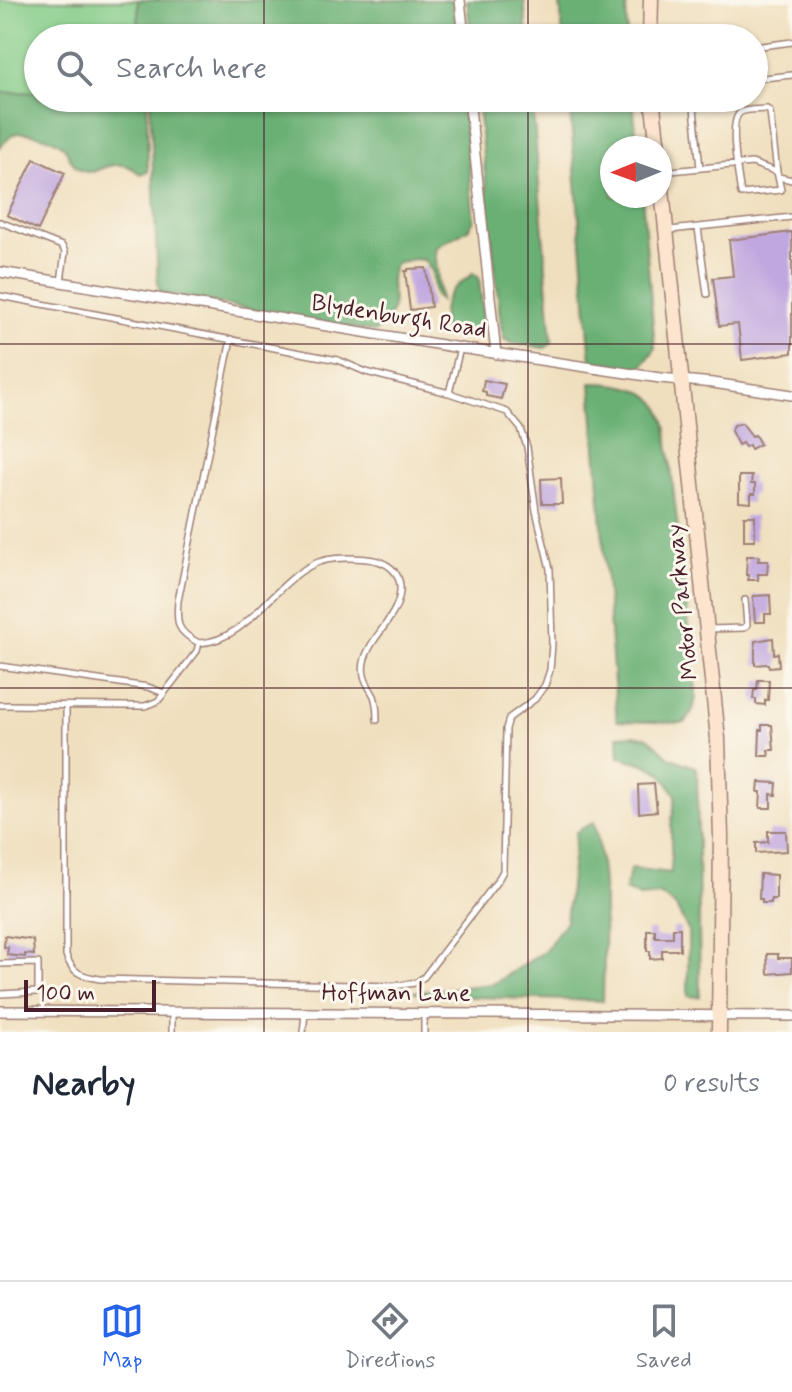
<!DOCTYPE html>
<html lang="en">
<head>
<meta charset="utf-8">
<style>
  :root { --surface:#fff; --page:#f2f2f3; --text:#1f2937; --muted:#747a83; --line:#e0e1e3; --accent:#2563eb }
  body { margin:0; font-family:Mynerve,sans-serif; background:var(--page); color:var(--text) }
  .compass { position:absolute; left:600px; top:136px; width:72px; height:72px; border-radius:50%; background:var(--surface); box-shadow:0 2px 6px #0004; rotate:269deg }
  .scale { position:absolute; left:24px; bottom:20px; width:132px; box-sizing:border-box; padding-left:8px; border:4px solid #4a1f2b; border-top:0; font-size:22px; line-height:28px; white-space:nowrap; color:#4a1f2b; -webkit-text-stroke:6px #fbf7ec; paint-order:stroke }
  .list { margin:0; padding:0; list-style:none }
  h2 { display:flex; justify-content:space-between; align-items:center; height:104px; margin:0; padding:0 32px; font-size:34px }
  h2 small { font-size:26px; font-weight:400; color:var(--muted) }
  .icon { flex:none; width:44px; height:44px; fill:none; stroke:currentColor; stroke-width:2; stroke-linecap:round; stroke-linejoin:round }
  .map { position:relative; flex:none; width:792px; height:1032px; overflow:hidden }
  .search { position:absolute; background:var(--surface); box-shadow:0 2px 6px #0004; left:24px; right:24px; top:24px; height:88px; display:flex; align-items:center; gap:20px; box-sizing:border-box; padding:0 28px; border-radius:44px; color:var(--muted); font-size:30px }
  .sheet { height:248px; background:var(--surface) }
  nav { display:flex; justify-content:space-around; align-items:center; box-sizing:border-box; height:112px; border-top:2px solid var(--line); background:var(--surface); font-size:22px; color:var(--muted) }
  nav a { display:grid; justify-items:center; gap:4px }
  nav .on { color:var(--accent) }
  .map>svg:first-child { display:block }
  .green { fill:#84cc88; stroke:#67765a; stroke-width:2 }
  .forest { fill:#6bb074; stroke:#5a6850; stroke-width:2 }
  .building { fill:#c1a7df }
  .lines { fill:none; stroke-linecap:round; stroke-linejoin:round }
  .lane-casing { stroke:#9d7f74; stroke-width:8 }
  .street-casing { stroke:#9d7f74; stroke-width:12 }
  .secondary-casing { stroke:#9d7f74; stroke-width:17 }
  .lane { stroke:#fff; stroke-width:5 }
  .street { stroke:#fff; stroke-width:9 }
  .secondary { stroke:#fce5cf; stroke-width:14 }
  .grid { fill:none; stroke:#4a1f2b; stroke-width:2; stroke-opacity:0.55 }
  .labels { text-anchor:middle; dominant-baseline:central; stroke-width:6; stroke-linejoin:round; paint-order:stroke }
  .street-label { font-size:24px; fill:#4a1f2b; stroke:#fbf7ec }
</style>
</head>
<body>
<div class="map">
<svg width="792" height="1032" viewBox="0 0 792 1032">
  <rect width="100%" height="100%" fill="#fbf7ec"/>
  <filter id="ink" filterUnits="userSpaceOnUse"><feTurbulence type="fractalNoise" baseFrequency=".0125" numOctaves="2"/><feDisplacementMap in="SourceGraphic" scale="16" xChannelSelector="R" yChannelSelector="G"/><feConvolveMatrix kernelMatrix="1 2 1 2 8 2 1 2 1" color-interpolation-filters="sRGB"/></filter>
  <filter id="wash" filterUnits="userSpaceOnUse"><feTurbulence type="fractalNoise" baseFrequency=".006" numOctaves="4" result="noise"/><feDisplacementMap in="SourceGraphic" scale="32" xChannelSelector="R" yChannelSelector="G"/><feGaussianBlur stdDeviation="1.8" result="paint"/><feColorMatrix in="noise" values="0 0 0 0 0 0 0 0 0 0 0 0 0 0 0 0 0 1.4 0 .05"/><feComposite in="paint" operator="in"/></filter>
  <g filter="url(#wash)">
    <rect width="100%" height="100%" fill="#f0dfbe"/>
    <!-- green -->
    <path class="green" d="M0 0H138L139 38H38V92L0 93Z"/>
    <!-- forest -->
    <path class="forest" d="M138 0H453L457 38H139Z
      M467 0H524L527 38H471Z
      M560 0H626L627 38H563Z
      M38 92V98H147L148 172 140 174C129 164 120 163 105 167 100 169 93 173 87 172 71 170 71 154 62 145 55 138 23 130 14 134 9 137 4 143 0 147V93Z
      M150 98H462L474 220 468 229 435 248 440 301 435 296 432 271 424 260 414 259 396 263C381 289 409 308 375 332L161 293 158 285Z
      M477 98H532L552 343 545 348 512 343 504 339 501 325Z
      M569 98H633L637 148H612V196H642L655 349 643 365 637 367 591 361Z
      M473 273 479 278C480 296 487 322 479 338L450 335 444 329C441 313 443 297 457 286 462 281 468 279 473 273Z
      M591 383C611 383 639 386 654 400 661 406 663 416 666 424L696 691C696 704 693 714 684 723L617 721Z
      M633 735 648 737 669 757 697 768 700 997 688 996V930L676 907 661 895 640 897 625 890 631 868 671 873V826L676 795 660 772 642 763 619 757 618 736Z
      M594 822C608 880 604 942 603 1001L439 996 413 992 493 984 545 951 566 921 576 832Z"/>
    <g id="blocks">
      <!-- building -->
      <path class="building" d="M34 159 65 173 38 230 7 215Z
        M792 232V353L742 360 738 324 719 326 713 278 733 276 729 240Z
        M426 268 431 307 410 310 405 271H408V269Z
        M484 380 505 384 501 399 486 396V392L482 391Z
        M742 423 752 436 755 435 760 444 751 449 749 445 745 447 742 443 738 445 731 431 734 425Z
        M739 476H752L751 484H755V494H751V503L739 502Z
        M561 478 562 504H542L541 479Z
        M744 516H755V540H744Z
        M747 556H759L758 561H768L767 574H758V580H748L749 575H746Z
        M770 595 771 614H765V622H755L753 596Z
        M773 638 774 654 778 653 779 666 769 667 768 664H766L755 665V641Z
        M758 680H769L768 700H765V705L756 704V699H753L754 690H757Z
        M762 725H772L774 750H768L769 756H759L760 730H762Z
        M759 782 777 783 776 795 771 794V808H760L761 792H758Z
        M654 784 657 811 639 813 638 785Z
        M768 831H786L787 851 756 853V843L768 842Z
        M760 874 776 875V899H771V903H762V899H759Z
        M673 928H680V950H662V958L650 959V951H647V930H655V937H673Z
        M5 936 33 940 34 955 25 954V957L7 955 8 947H4Z
        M767 954H778V958H792V972L768 974Z"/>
    </g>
  </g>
  <g filter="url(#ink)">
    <use href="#blocks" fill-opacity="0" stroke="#9d7f74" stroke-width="2"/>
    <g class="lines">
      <!-- lane casing -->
      <g class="lane-casing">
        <path id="lane" d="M754 47 792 42
          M754 79 792 75
          M693 98 700 168
          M661 172 752 163 777 172 781 190 741 194C739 179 727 119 741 112 747 109 759 110 767 109L770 112 777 172
          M779 177 792 180
          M0 222 62 246 65 252 61 282
          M698 228 707 294
          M670 230 792 217
          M0 296 338 360 366 372 449 393 507 412 521 429 527 447 536 511 550 569 552 644 550 670 545 685 535 699 509 718 506 729 503 871 498 880 424 977 415 983 394 986 100 979C81 976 72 973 66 955V706
          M449 393 460 348
          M709 629 744 628 747 625 745 600
          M199 643C177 632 176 624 178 601L231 339
          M0 666 148 687 164 693
          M0 705 128 706H145L158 701 197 651 199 643C247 641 272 585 312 565 323 559 336 558 347 558 358 558 368 558 378 561 390 565 399 573 400 586 402 616 370 635 364 662 361 677 368 685 374 696 377 704 377 712 377 720
          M0 964 38 963V990L37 992 0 994
          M172 1013V1032
          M303 1032 305 1014
          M424 1032V1014"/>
      </g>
      <!-- street casing -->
      <g class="street-casing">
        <path id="street" d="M460 0 464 38
          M469 98 496 354
          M0 272 460 348 660 378 713 383 792 395
          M0 1011 792 1016"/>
      </g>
      <!-- secondary casing -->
      <g class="secondary-casing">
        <path id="secondary" d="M650 38 651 0
          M652 98 658 148
          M660 170 718 739 721 836 719 1032"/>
      </g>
      <!-- lane -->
      <use href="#lane" class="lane"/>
      <!-- street -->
      <use href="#street" class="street"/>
      <!-- secondary -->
      <use href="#secondary" class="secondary"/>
    </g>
  </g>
  <!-- grid -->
  <path class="grid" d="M264 0V38M528 0V38M264 98V1032M528 98V1032M0 344H792M0 688H792"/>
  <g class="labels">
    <!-- street labels -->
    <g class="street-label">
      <text transform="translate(399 317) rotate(9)">Blydenburgh Road</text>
      <text transform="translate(683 602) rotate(-96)">Motor Parkway</text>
      <text x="396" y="993">Hoffman Lane</text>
    </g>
  </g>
</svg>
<svg class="compass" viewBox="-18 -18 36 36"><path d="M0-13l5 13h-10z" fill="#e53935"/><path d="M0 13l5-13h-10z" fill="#747a83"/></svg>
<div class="scale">100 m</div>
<div class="search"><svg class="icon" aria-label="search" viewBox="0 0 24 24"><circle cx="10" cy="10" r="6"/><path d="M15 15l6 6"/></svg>Search here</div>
</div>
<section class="sheet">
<h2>Nearby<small>0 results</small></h2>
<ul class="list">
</ul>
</section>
<nav>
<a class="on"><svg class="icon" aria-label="map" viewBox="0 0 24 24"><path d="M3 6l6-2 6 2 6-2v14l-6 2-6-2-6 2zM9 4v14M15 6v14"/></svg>Map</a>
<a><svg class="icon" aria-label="directions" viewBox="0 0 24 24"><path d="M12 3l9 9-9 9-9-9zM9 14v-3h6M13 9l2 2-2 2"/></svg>Directions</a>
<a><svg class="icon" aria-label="saved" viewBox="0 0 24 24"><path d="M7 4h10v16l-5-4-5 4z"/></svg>Saved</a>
</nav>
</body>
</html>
